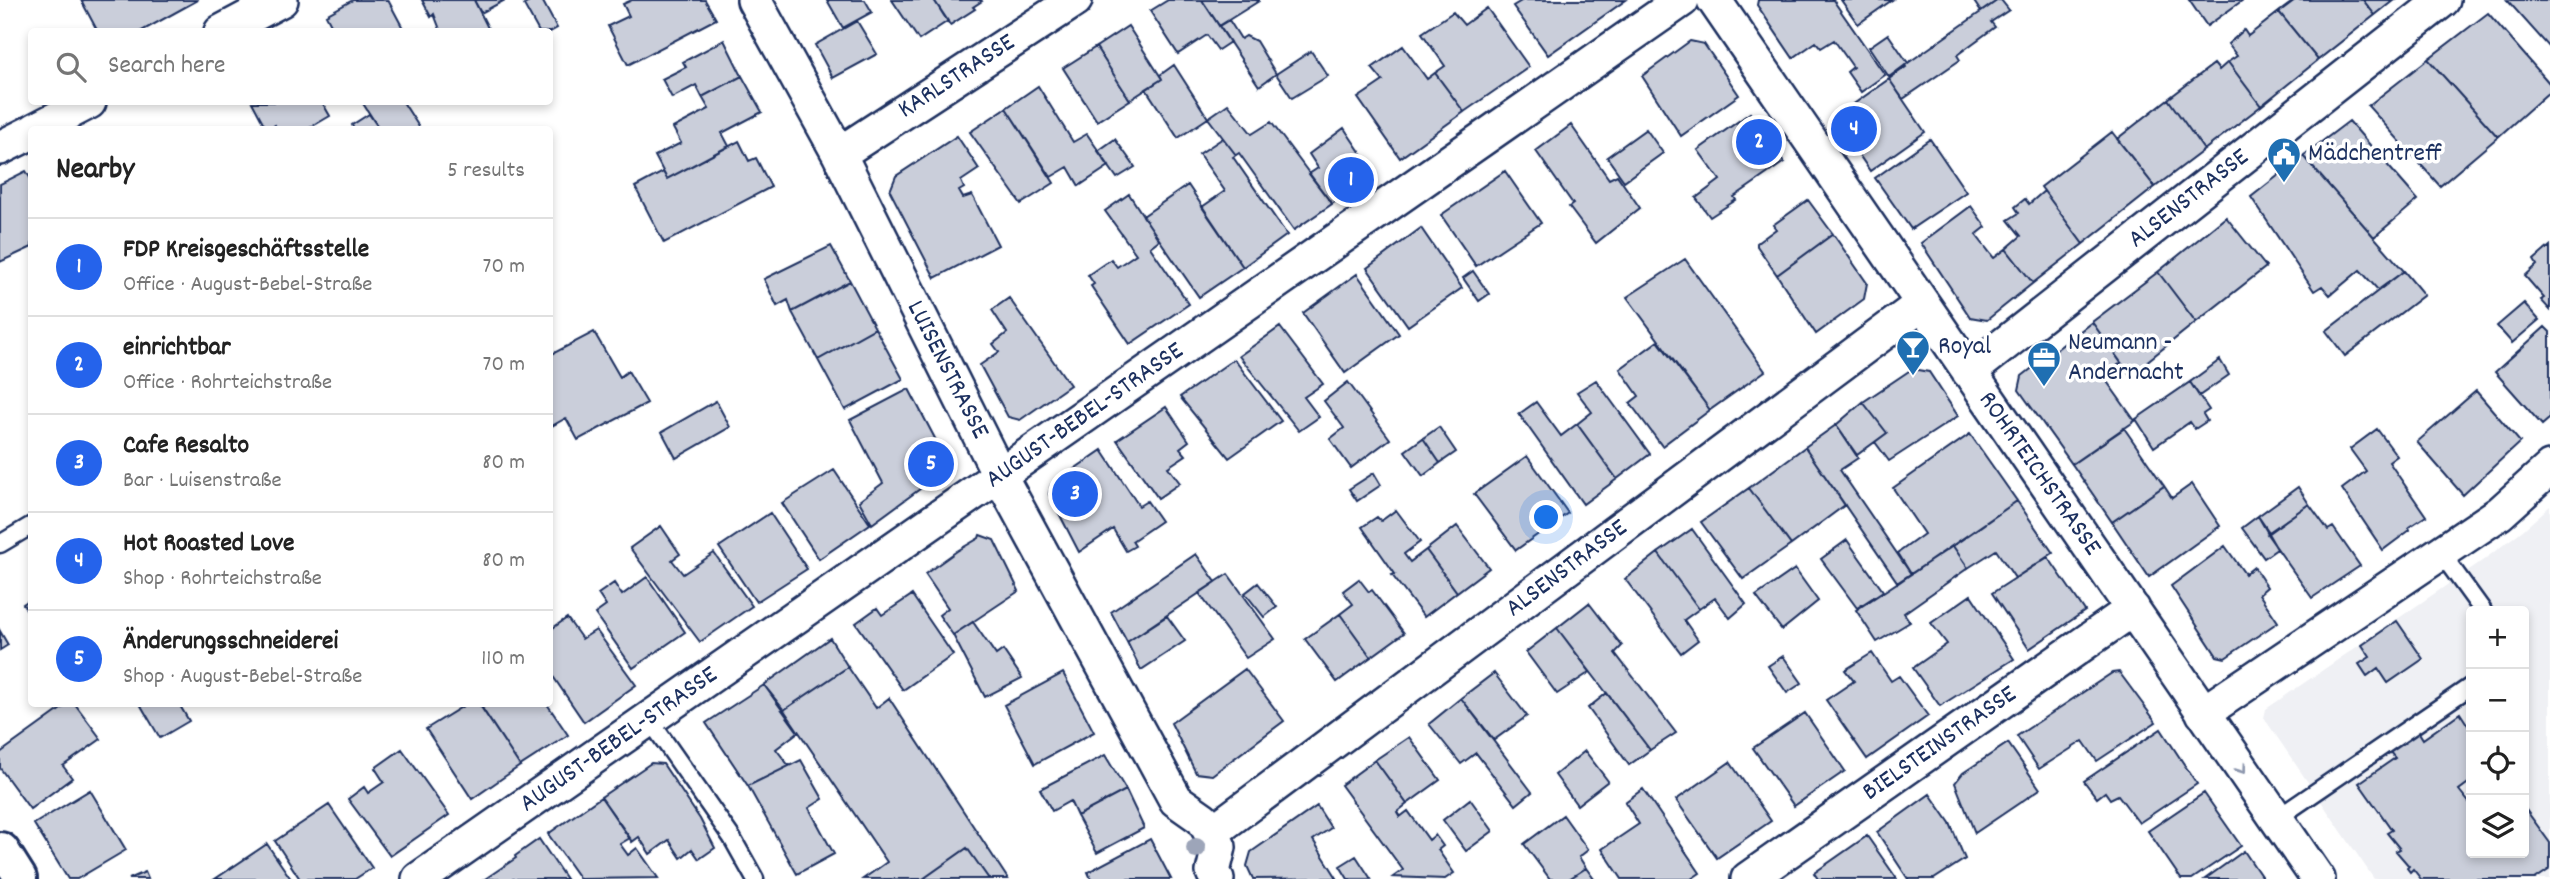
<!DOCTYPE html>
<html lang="en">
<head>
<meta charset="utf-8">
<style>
  :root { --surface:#fff; --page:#f6f6f6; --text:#222; --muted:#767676; --line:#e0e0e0; --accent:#2563eb }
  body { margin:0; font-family:Dekko,sans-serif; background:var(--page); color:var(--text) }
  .controls { position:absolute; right:21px; bottom:21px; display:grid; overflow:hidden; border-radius:7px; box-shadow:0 4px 10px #0003 }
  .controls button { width:63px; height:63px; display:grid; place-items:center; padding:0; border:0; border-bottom:2px solid var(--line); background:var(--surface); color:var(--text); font:35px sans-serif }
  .you { position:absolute; left:1547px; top:518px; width:24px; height:24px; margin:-18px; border:5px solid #fff; border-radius:50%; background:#1a73e8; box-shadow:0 0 0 10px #1a73e833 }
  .badge { display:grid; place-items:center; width:46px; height:46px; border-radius:50%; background:var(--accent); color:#fff; font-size:23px; font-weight:700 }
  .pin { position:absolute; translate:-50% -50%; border:4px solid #fff; box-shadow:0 2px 7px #0006 }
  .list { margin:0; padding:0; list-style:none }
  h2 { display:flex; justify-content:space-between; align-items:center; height:91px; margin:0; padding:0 28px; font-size:30px }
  h2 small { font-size:23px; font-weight:400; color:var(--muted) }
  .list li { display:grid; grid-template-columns:46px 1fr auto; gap:21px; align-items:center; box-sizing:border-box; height:98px; padding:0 28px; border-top:2px solid var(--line) }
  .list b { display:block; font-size:26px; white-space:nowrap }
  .list p { margin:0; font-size:23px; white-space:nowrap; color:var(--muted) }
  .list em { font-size:23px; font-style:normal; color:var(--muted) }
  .icon { flex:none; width:38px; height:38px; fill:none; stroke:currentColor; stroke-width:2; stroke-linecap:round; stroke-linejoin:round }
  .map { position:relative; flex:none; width:2550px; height:879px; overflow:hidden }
  .search { position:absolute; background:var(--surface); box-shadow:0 4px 10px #0003; left:28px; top:28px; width:525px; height:77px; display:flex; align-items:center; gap:18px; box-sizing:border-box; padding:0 24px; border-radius:7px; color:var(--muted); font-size:26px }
  .panel { position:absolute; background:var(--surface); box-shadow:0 4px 10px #0003; left:28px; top:126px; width:525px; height:581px; border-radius:7px }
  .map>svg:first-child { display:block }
  .built { fill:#eff0f4; fill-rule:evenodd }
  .building { fill:#caceda; stroke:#1b2f5e; stroke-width:2 }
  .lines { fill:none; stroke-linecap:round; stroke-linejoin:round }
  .lane-casing { stroke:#1b2f5e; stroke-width:21 }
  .street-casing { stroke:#1b2f5e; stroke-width:38 }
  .primary-casing { stroke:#1b2f5e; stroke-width:44 }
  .lane { stroke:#fff; stroke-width:16 }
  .street { stroke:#fff; stroke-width:33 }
  .primary { stroke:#fff; stroke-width:38 }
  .tram { stroke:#1b2f5e; stroke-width:2 }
  .tree { fill:#9da5b9 }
  .oneway { stroke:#8d97ae }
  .labels { text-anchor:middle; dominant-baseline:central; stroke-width:7; stroke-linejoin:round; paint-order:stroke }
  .street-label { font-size:26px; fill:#1b2f5e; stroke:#fff }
  .poi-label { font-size:26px; fill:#1b2f5e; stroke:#fff; text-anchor:start }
</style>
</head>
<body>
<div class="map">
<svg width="2550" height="879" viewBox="0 0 2550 879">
  <rect width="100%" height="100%" fill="#fff"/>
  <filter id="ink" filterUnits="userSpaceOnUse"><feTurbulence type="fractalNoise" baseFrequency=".0143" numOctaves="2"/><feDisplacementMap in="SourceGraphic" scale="14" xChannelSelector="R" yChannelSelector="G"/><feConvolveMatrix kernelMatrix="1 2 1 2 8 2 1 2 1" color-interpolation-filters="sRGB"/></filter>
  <g filter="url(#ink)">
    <!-- built -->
    <path class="built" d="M2550 506V879H2374L2264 718 2266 709 2482 561 2523 530ZM2471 611H2524V853H2471Z"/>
    <!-- building -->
    <path class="building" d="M81 0H198L140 32H98Z
      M353 0H388L405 32H335L326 15Z
      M422 0H474L490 32H441L434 14 431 17Z
      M474 0H505L481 13Z
      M533 0H542L557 28 550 32H539L524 5Z
      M632 0H705L716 19 628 65 608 26 629 16 623 4Z
      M827 0H865L872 12 843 28Z
      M892 0H934L948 21 919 40Z
      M934 0H981L982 1 973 7 975 9 950 25Z
      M1168 0H1202L1230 42 1218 50 1207 35 1178 54 1150 11Z
      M1202 0H1259V1L1219 26Z
      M1523 0H1626L1548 55 1513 6Z
      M1758 0H1833L1885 75 1861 92 1847 72 1853 67 1834 40 1821 48 1816 42 1793 58 1757 5Z
      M1841 0H1892L1858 24Z
      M1973 0H1998L1981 12Z
      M1998 0H2001L2009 10 1991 22 1995 27 1957 55 1960 60 1903 99 1889 79 1906 67 1905 65Z
      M2189 0H2243L2207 26Z
      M2295 0H2363L2375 15 2318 60 2279 12Z
      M2363 0H2394L2375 15Z
      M2507 0H2550V48Z
      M1487 8 1529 67 1464 112 1435 73 1445 66 1422 33 1453 12 1464 25Z
      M2279 12 2318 60 2261 106 2228 62 2237 56 2228 44 2244 30 2248 36Z
      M2488 13 2550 84V91L2498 137 2428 59Z
      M1229 20 1241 39 1246 36 1256 41 1276 74 1259 86 1219 26Z
      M857 21 877 54 833 78 815 45Z
      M1128 26 1162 79 1130 100 1096 47Z
      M1888 34 1908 63 1889 77 1869 47Z
      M724 40 742 76 702 97 696 85 672 98 662 79 686 67 683 62Z
      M1690 41 1704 44 1739 95 1681 136 1642 76Z
      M1403 46 1427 79 1435 73 1464 112 1400 158 1358 98 1383 81 1372 68Z
      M1096 47 1130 100 1097 121 1063 68Z
      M1311 51 1328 76 1292 98 1276 74Z
      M2428 59 2498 137 2440 186 2368 106Z
      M2228 62 2261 106 2204 150 2168 99 2214 64 2219 70Z
      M1174 65 1208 118 1178 138 1146 89 1162 79 1160 75Z
      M742 76 762 112 722 133 729 146 667 179 655 156 681 143 673 128 709 109 702 97Z
      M1889 79 1925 132 1870 171 1834 118Z
      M1038 86 1073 142 1087 134 1109 166 1079 186 1068 167 1051 177 1006 108Z
      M2168 99 2204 150 2155 187 2117 139Z
      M252 102H322L330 116 306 130H277L275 125 267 130Z
      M362 102H403L421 130H380Z
      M1228 104 1252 134 1271 122 1332 204 1294 230 1239 153 1236 155 1208 118Z
      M1006 108 1054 183 1021 204 970 132Z
      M1750 113 1784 162 1734 197 1736 200 1710 217 1696 198 1720 180 1698 150Z
      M369 114 380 130H354L352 125Z
      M2349 121 2418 200 2374 237 2303 156Z
      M1571 125 1609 179 1617 175 1640 208 1596 243 1569 207 1573 204 1536 151Z
      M1344 128 1375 174 1332 204 1309 174 1318 168 1309 154Z
      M1646 129 1663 153 1624 181 1607 157Z
      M2112 132 2155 187 2083 244 2041 187Z
      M957 136 979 169 961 181 964 188 959 191 963 198 972 195 998 245 935 278 890 191 896 176Z
      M1223 138 1236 155 1233 157 1287 235 1243 267 1202 207 1225 191 1199 154Z
      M1115 139 1135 167 1117 178 1098 151Z
      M1930 139 1966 192 1911 229 1875 178Z
      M739 141 749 161 756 158 771 187 664 243 635 187 663 172 667 179Z
      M2303 156 2404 271 2378 290 2360 270 2330 295 2322 286 2314 291 2251 197Z
      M26 171 32 181V247L0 262V184Z
      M1505 171 1541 223 1476 266 1441 215Z
      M1188 185 1243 267 1199 297 1143 216Z
      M2044 191 2083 244 2033 283 2006 249 2021 236 2008 220 2019 213 2015 207 2025 199 2029 204Z
      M1129 194 1159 240 1150 247 1189 304 1130 344 1091 286 1094 284 1088 275 1111 259 1117 267 1136 254 1105 211Z
      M1808 200 1833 234 1777 275 1757 246V243L1776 229 1773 225Z
      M1971 206 1986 227 1976 235 1994 258 2006 249 2033 283 1987 320 1970 317 1921 243Z
      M2226 217 2266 267 2196 322 2158 272Z
      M1421 228 1462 288 1408 326 1367 268Z
      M1833 234 1867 283 1864 299 1816 334 1777 275Z
      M831 246 850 281 792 312 788 300 777 306 764 279Z
      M2550 246V310L2541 300 2544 298 2525 276 2537 265 2534 260Z
      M1685 259 1765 371 1710 410 1627 297Z
      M1473 271 1489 294 1479 301 1463 278Z
      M2404 271 2424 295 2345 356 2326 331Z
      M2158 272 2196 322 2130 375 2092 322Z
      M1357 274 1399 334 1345 373 1303 313Z
      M850 281 875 328 818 360 792 312Z
      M1009 298 1070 385 1020 420 1008 417 980 365 999 352 993 344 1007 333 992 310Z
      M2524 303 2539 320 2512 343 2497 326Z
      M2092 322 2121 363 2103 376 2135 421 2072 464 2019 390 2022 376Z
      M1280 327 1323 384 1304 397 1319 417 1299 431 1239 356Z
      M2545 327 2550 332V418L2542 425 2495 372Z
      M875 328 903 379 845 410 818 360Z
      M594 332 620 377 628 371 647 403 578 440 566 418 550 427V355Z
      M1658 341 1710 410 1662 446 1630 403 1639 396 1620 369Z
      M1234 359 1281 421 1229 458 1180 397Z
      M2220 360 2229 375 2199 396 2190 382Z
      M1912 369 1929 372 1958 416 1889 461 1875 442 1887 433 1863 402Z
      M1596 380 1650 454 1617 479 1577 424 1592 412 1577 392Z
      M1348 382 1390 439 1351 468 1330 439 1344 428 1324 401Z
      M2190 382 2209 410 2203 414 2207 421 2195 429 2190 422 2154 447 2136 419Z
      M909 389 950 467 872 524 859 501 883 483 850 420Z
      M2476 391 2520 442 2463 495 2417 442Z
      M716 401 730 427 676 458 662 432Z
      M1536 402 1561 436 1577 424 1617 479 1583 504 1519 414Z
      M1863 402 1887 433 1857 455 1836 425Z
      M1166 407 1189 441 1180 448 1186 455 1168 467 1180 483 1158 498 1117 440Z
      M1836 425 1858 458 1840 470 1911 574 1898 583 1805 447Z
      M1439 427 1456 452 1440 463 1423 438Z
      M2124 428 2164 486 2112 522 2072 464Z
      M2377 429 2397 456 2389 462 2426 516 2409 527 2410 530 2383 550 2342 489 2366 471 2350 449Z
      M1970 434 2017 501 1911 574 1898 553 1924 534 1893 488Z
      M1423 438 1440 463 1423 476 1405 451Z
      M1805 447 1845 505 1791 545 1749 488Z
      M1102 450 1139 506 1147 501 1161 521 1132 541 1135 546 1126 551 1113 529 1079 552 1049 494 1051 485Z
      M1527 456 1568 513 1516 550 1474 494Z
      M834 470 870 524 819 559 782 503Z
      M1374 473 1381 485 1357 501 1349 489Z
      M2192 484 2220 526 2149 577 2112 522 2164 486 2172 498Z
      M2298 487 2309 504 2269 532 2258 516Z
      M1749 488 1791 545 1743 579 1701 522Z
      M2017 501 2053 553 2015 578 1996 550 1968 568 1953 546Z
      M2309 504 2328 530 2333 527 2360 566 2312 598 2267 534Z
      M1396 510 1420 542 1404 554 1410 562 1426 550 1457 592 1424 617 1392 575 1395 574 1362 527 1377 517 1381 521Z
      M770 513 807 569 756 602 719 547Z
      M2258 516 2277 549 2264 558 2242 528Z
      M661 526 680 554 672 560 683 574 714 553 752 606 700 642 630 548Z
      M1457 526 1489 568 1457 592 1426 550Z
      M1692 529 1746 604 1730 618 1715 598 1699 609 1658 553Z
      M980 535 994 540 1019 591 953 635 939 615 948 608 925 574 957 551 979 538Z
      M1847 540 1883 591 1857 608 1821 559Z
      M1953 546 1968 568 1904 613 1910 622 1877 642 1856 610Z
      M2225 546 2245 574 2254 567 2267 587 2259 594 2278 622 2225 658 2217 656 2171 586Z
      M1658 553 1699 609 1684 620 1698 640 1681 653 1625 579Z
      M1196 554 1216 582 1127 642 1111 612Z
      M2048 557 2085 611 2029 649 1992 593Z
      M1795 569 1818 601 1782 630 1756 596Z
      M1228 574 1275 639 1246 658 1199 593Z
      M647 577 685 632 633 668 595 614 606 606 598 594 614 583 622 595Z
      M1359 579 1369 592 1372 590 1404 633 1371 657 1340 614 1353 604 1343 591Z
      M1258 583 1277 607 1264 617 1245 593Z
      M912 595 953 655 903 690 856 623 877 608 882 615Z
      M1971 595 2014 659 1940 706 1913 668 1947 644 1931 623Z
      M32 598V618L23 604Z
      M1589 603 1622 646 1615 653 1676 733 1650 750 1557 628Z
      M1340 614 1371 657 1337 682 1305 639Z
      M1167 616 1185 641 1141 670 1127 642Z
      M567 618 582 639 596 630 636 685 584 722 550 672V630Z
      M2397 621 2423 659 2388 683 2378 668 2367 676 2359 664 2370 657 2362 645Z
      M973 622 996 655 1003 650 1022 678 985 697 953 635Z
      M1557 628 1590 672 1557 694 1526 652Z
      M0 631 8 645 0 650Z
      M830 638 848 667 784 710 764 685Z
      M1872 653 1891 681 1899 676 1928 716 1867 759 1826 700 1854 681 1845 670Z
      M1783 656 1802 683 1787 693 1768 666Z
      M848 667 876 708 889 698 1008 879H989L967 848 923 879H863L887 862 784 710Z
      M1245 669 1284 721 1212 775 1196 773 1171 723Z
      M2119 672 2156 722 2097 761 2083 741 2039 769 2017 736 2112 673Z
      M1063 673 1094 732 1035 764 1004 705Z
      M1494 673 1527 716 1494 740 1461 698Z
      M764 685 798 732 776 749 789 766 748 786 706 723Z
      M1607 693 1650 750 1629 765 1588 708Z
      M1461 698 1532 792 1516 805 1476 753 1461 764 1429 724Z
      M68 704H75L101 739 63 766 72 778 30 809 0 768V753Z
      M140 704H179L189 721 160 738Z
      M461 704H479L520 766 472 799 426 729 463 706Z
      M488 704H547L568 735 520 766 482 708Z
      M1805 713 1845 771 1794 806 1753 748Z
      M2460 713 2471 730V781L2459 790 2471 805V853H2524V811L2526 810 2550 843V869L2535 879H2421L2413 869 2410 872 2407 868 2409 866 2396 851 2400 849 2387 833 2392 830 2359 783 2395 758 2389 751 2418 731 2423 739Z
      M2161 729 2197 784 2139 823 2118 795 2110 799 2105 792 2097 798 2084 781Z
      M1409 737 1440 780 1407 804 1375 760Z
      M2008 743 2040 789 1975 833 1955 783 1963 773Z
      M402 749 449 815 390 856 348 799 364 787 368 793 384 782 375 768Z
      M1585 751 1608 781 1577 805 1555 775Z
      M1105 755 1126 790 1077 816 1070 801 1052 811 1040 789Z
      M801 760 823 799 809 808 834 854 797 874 748 786Z
      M1375 760 1407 804 1397 812 1400 817 1408 811 1429 840 1435 835 1443 846 1438 850 1454 873 1445 879 1393 877 1403 870 1341 785Z
      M1730 762 1771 821 1717 858 1676 800Z
      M651 763 663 764 700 819 715 848 699 859 692 849 681 858 669 840 650 854 639 837 632 842 601 797Z
      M1643 789 1700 873 1691 879H1622L1602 849 1639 824 1625 802Z
      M90 790 126 850 77 879H68L34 824Z
      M1126 790 1144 828 1097 853 1077 816Z
      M2204 793 2241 846 2192 879H2181L2148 831Z
      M1930 794 1950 823 1965 859 1934 879H1908L1877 832Z
      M601 797 630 838 620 844 628 855 637 848 658 878 580 879 548 834Z
      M1470 799 1493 831 1466 851 1443 820Z
      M329 805 372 868 355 879H300L275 841Z
      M1317 806 1331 828 1313 840 1337 878 1253 879 1247 866 1251 852Z
      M1563 815 1588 850 1579 857 1586 868 1569 879H1550L1524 844Z
      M1867 836 1897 879H1818L1814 873Z
      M539 839 566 879H485L516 858 515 856Z
      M1150 839 1171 879H1091L1088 872Z
      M267 844 291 879H215Z
      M967 848 989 879H923Z
      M2244 851 2263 879H2205Z
      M1356 856 1371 879H1348L1340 866Z
      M1586 868 1594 879H1569Z
      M145 872 148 879H129Z"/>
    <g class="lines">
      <!-- lane casing -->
      <g class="lane-casing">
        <path id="lane" d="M0 544 32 525
          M2441 553 2483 611
          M649 719 732 838 755 879
          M2276 819 2471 686"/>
      </g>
      <!-- street casing -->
      <g class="street-casing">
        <path id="street" d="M754 0 839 154 1000 476 1176 800 1203 819 1219 847 1213 872 1217 879
          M1714 0 2318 879
          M221 32 281 0
          M35 130 89 102
          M0 148 32 132
          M839 154 1075 0
          M1969 372 2443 0
          M2203 713 2500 513 2550 468
          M1211 833 1922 304
          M419 879 1682 0
          M1748 879 2133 609"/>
      </g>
      <!-- primary casing -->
      <g class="primary-casing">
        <path id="primary" d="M0 852 17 879"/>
      </g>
      <!-- lane -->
      <use href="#lane" class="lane"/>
      <!-- street -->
      <use href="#street" class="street"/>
      <!-- primary -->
      <use href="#primary" class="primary"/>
      <!-- tram -->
      <path class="tram" d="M0 876 2 879"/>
    </g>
    <!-- trees -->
    <circle class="tree" cx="1196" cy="848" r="10"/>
    <!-- one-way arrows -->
    <defs><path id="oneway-chevron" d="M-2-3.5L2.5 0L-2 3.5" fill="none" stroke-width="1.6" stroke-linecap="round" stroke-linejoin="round" transform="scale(1.75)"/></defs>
    <use class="oneway" href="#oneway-chevron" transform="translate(2242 769) rotate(55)"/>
  </g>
  <!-- icons -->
  <defs>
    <g id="civic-pin" transform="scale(1.75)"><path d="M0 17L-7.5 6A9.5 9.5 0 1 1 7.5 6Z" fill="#1f6fb2" stroke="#fff"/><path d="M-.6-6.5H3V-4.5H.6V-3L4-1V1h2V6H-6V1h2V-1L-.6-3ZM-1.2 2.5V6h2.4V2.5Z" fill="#fff"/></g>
    <g id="bar-pin" transform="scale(1.75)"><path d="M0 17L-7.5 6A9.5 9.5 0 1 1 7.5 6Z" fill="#1f6fb2" stroke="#fff"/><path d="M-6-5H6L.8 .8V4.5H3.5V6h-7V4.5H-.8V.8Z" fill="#fff"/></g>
    <g id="office-pin" transform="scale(1.75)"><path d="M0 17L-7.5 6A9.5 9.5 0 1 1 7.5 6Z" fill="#1f6fb2" stroke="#fff"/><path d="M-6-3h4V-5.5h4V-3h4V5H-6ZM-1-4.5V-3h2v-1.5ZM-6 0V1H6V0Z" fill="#fff"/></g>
  </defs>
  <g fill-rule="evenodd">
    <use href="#civic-pin" x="2284" y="154"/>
    <use href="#bar-pin" x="1913" y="347"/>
    <use href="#office-pin" x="2044" y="358"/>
  </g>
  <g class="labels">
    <!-- street labels -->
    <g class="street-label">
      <text transform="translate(957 77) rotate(-33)">KARLSTRASSE</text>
      <text transform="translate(2189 199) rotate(-38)">ALSENSTRASSE</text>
      <text transform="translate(947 370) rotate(63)">LUISENSTRASSE</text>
      <text transform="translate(1085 416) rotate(-35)">AUGUST-BEBEL-STRASSE</text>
      <text transform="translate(2039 474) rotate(55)">ROHRTEICHSTRASSE</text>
      <text transform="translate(1567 569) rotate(-37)">ALSENSTRASSE</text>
      <text transform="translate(619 740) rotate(-35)">AUGUST-BEBEL-STRASSE</text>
      <text transform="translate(1940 744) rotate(-35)">BIELSTEINSTRASSE</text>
    </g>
    <!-- poi labels -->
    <g class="poi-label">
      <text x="2308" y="154">Mädchentreff</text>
      <text x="2068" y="343">Neumann -<tspan x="2068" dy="30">Andernacht</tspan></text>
      <text x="1938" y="347">Royal</text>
    </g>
  </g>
</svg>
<div class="controls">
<button>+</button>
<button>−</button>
<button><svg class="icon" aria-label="locate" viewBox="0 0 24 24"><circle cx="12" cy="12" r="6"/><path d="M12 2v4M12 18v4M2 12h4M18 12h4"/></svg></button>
<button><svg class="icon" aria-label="layers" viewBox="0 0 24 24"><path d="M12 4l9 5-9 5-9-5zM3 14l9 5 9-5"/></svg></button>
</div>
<div class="you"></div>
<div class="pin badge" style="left:1351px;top:180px">1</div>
<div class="pin badge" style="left:1759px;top:142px">2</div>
<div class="pin badge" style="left:1075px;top:494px">3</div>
<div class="pin badge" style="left:1854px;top:129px">4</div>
<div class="pin badge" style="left:931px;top:464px">5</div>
<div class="search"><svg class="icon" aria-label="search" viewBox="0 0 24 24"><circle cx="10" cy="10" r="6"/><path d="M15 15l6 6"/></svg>Search here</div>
<section class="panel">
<h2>Nearby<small>5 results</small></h2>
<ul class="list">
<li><span class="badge">1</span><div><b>FDP Kreisgeschäftsstelle</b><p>Office · August-Bebel-Straße</p></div><em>70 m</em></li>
<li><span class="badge">2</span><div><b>einrichtbar</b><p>Office · Rohrteichstraße</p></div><em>70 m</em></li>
<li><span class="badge">3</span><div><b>Cafe Resalto</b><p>Bar · Luisenstraße</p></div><em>80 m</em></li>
<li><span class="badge">4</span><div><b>Hot Roasted Love</b><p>Shop · Rohrteichstraße</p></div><em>80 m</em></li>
<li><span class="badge">5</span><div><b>Änderungsschneiderei</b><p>Shop · August-Bebel-Straße</p></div><em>110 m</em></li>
</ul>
</section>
</div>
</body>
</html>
